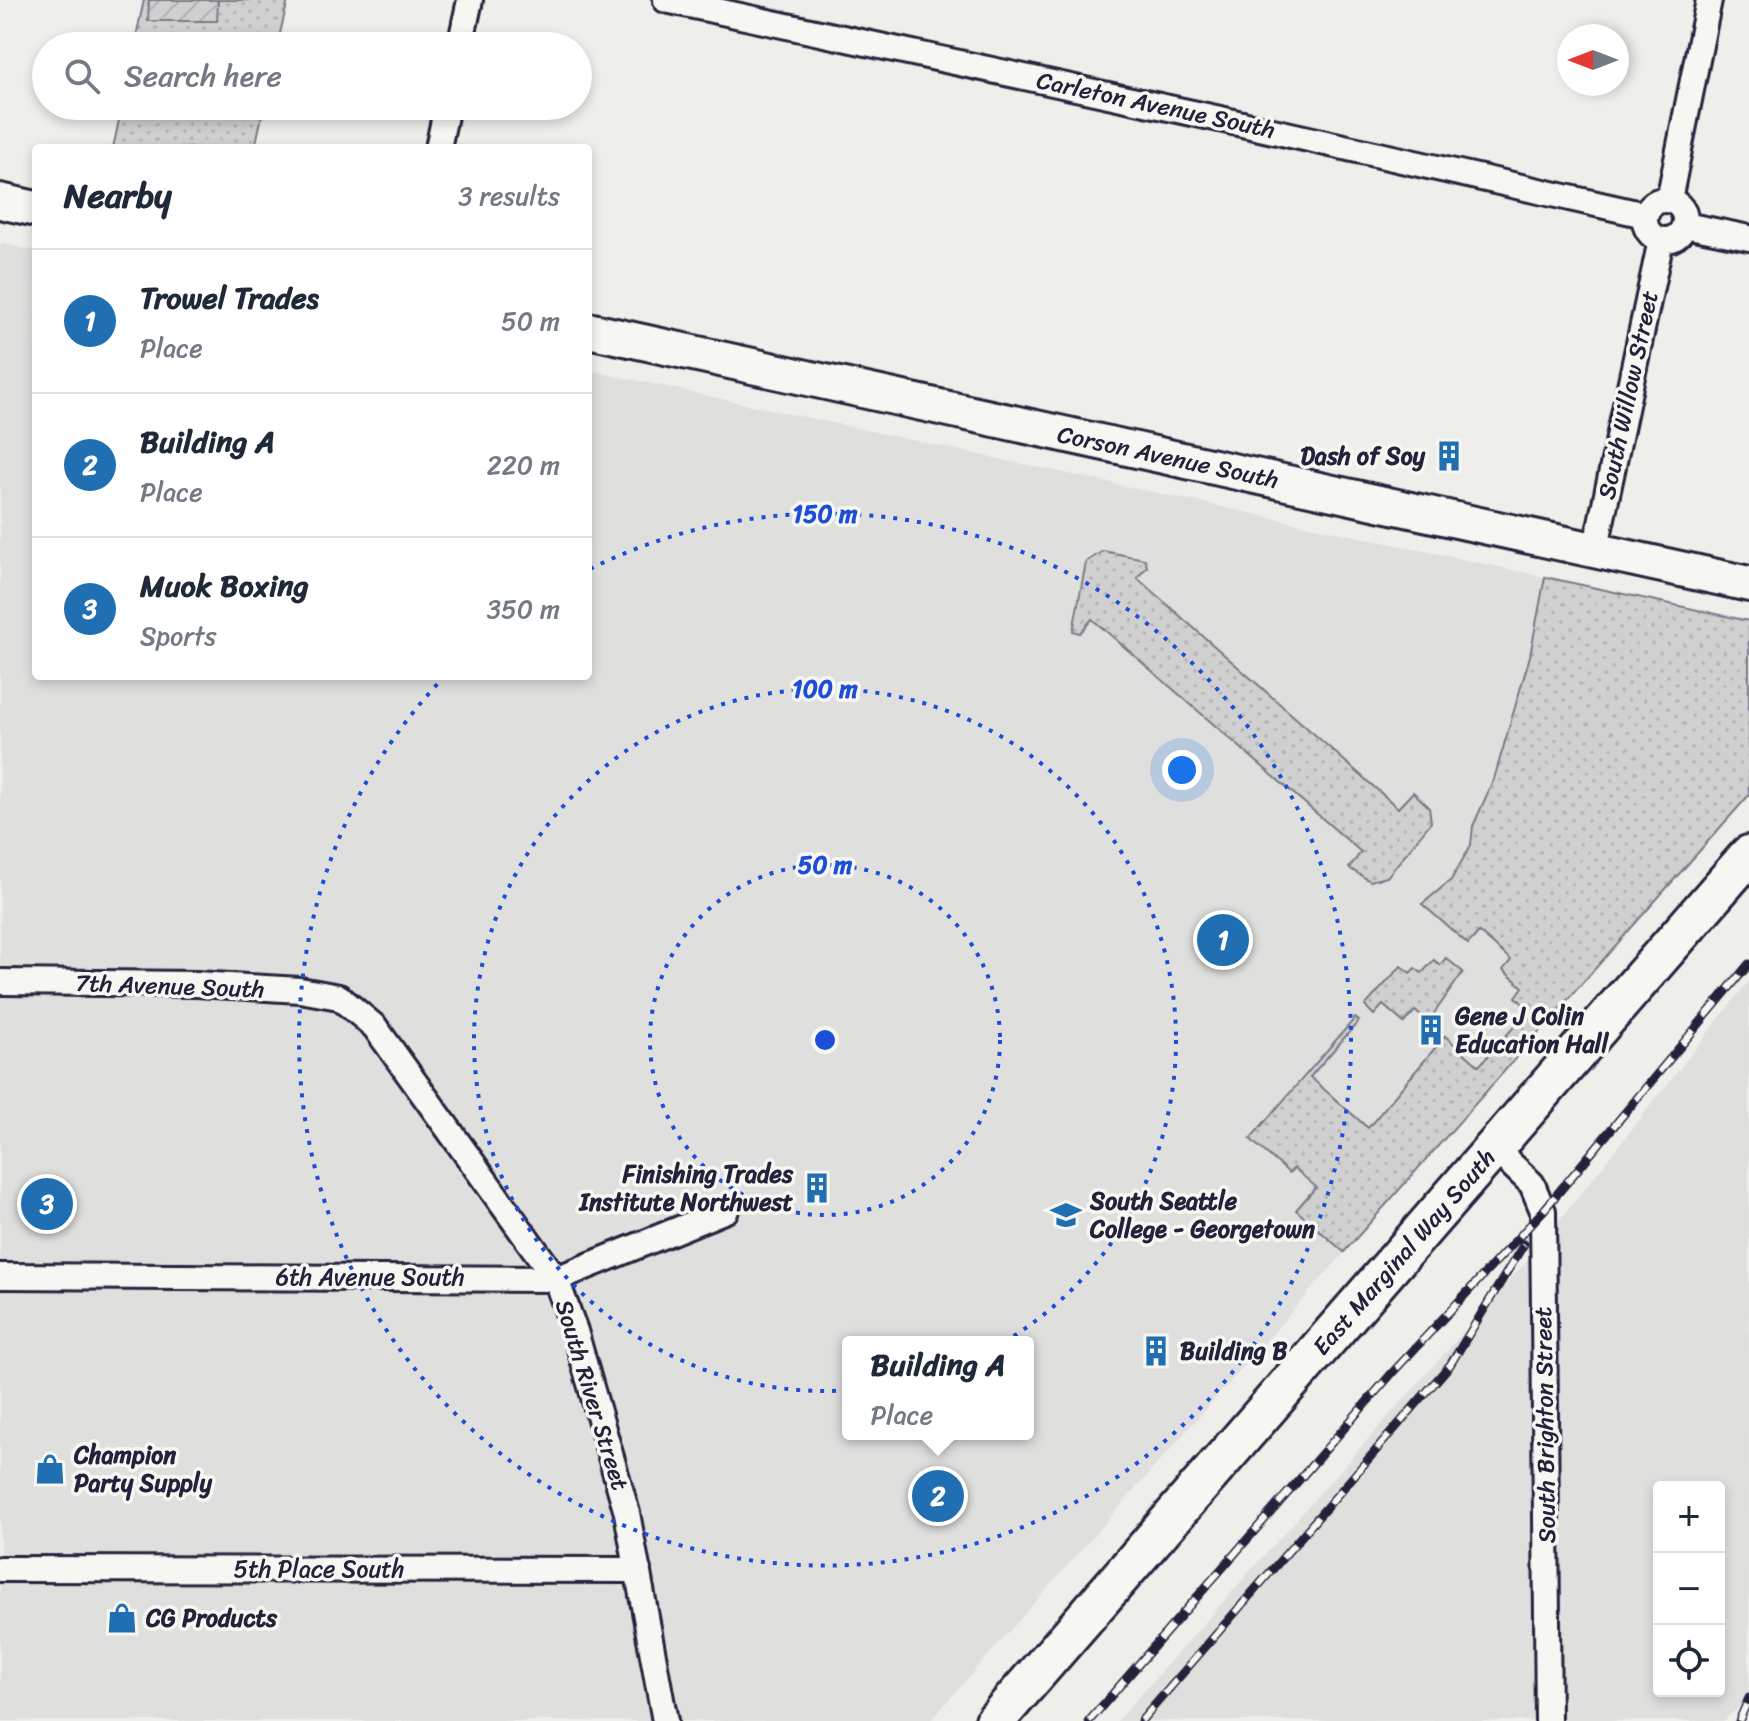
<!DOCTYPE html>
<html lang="en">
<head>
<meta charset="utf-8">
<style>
  :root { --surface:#fff; --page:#f2f2f3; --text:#1f2937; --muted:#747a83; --line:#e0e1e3; --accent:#1f6fb2 }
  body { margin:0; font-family:Sriracha,sans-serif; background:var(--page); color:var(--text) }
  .controls { position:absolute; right:24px; bottom:24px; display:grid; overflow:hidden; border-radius:8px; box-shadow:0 4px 12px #0003 }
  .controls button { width:72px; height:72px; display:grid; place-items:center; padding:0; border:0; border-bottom:2px solid var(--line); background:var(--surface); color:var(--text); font:40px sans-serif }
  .compass { position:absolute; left:1557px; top:24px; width:72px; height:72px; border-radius:50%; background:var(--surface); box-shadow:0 4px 12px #0003; rotate:270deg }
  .you { position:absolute; left:1182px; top:770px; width:28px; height:28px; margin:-20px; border:6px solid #fff; border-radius:50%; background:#1a73e8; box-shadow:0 0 0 12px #1a73e833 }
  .badge { display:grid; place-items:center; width:52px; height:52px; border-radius:50%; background:var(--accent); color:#fff; font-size:26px; font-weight:700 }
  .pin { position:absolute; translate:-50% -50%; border:4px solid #fff; box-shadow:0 2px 8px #0006 }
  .popup { position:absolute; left:842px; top:1336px; width:192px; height:104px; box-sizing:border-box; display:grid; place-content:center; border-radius:8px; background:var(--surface); filter:drop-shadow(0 2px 6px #0005); font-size:26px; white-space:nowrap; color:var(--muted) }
  .popup b { font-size:30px; color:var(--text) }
  .popup::after { content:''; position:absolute; left:50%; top:100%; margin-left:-16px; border:16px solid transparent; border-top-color:var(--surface) }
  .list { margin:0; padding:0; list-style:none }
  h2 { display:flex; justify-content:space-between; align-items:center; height:104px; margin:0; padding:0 32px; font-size:34px }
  h2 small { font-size:26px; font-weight:400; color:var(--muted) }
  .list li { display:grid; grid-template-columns:52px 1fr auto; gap:24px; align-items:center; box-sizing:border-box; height:144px; padding:0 32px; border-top:2px solid var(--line) }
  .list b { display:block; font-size:30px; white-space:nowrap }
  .list p { margin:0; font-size:26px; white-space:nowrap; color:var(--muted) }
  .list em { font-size:26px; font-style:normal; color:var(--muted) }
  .icon { flex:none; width:44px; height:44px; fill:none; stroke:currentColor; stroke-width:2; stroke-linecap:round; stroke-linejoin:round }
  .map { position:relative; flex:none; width:1749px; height:1721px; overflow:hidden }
  .search { position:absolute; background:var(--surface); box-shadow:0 4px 12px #0003; left:32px; top:32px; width:560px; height:88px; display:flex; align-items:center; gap:20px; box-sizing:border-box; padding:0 28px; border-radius:44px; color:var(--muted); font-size:30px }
  .panel { position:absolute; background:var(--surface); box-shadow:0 4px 12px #0003; left:32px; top:144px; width:560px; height:536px; border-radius:8px }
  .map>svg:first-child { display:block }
  .built { fill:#dfdfde; fill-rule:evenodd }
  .grass { fill:url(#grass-dots); stroke:#797986; stroke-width:2 }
  .garden { fill:url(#garden-furrows); stroke:#797986; stroke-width:2 }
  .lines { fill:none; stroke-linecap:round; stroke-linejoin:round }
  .street-casing { stroke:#22223b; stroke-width:30 }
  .secondary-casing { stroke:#22223b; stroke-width:40 }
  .primary-casing { stroke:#22223b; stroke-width:44 }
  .street { stroke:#f6f6f2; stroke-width:24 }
  .secondary { stroke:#f6f6f2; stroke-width:34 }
  .primary { stroke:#f6f6f2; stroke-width:38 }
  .rail-casing { stroke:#22223b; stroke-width:9 }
  .rail { stroke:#f6f6f2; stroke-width:6; stroke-dasharray:18; stroke-linecap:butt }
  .ring { fill:none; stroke:#1d4ed8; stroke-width:4; stroke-dasharray:4 8 }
  .labels { text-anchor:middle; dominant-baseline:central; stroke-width:7; stroke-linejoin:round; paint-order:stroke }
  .street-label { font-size:24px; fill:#22223b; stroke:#f6f6f2 }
  .poi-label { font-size:24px; font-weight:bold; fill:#22223b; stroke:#f6f6f2; text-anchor:start }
  .centre { fill:#1d4ed8; stroke:#f6f6f2; stroke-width:4 }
  .ring-label { font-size:24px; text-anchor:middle; font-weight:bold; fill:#1d4ed8; stroke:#f6f6f2; stroke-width:7; stroke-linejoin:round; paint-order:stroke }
</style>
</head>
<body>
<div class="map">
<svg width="1749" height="1721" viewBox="0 0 1749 1721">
  <defs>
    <pattern id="grass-dots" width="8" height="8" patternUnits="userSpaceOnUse" patternTransform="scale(2)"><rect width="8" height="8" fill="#d0d0d1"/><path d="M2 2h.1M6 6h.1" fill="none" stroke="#b2b2b4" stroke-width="1.8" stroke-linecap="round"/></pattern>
    <pattern id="garden-furrows" width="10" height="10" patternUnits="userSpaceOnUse" patternTransform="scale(2)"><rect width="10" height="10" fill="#d0d0d1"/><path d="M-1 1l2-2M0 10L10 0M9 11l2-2" fill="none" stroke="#b2b2b4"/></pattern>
  </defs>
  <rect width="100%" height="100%" fill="#eeeeeb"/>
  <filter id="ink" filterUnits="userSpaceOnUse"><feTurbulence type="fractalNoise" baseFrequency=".0125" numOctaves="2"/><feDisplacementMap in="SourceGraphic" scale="16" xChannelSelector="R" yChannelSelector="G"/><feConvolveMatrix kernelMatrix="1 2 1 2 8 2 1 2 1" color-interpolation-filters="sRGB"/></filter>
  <g filter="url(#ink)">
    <!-- built -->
    <path class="built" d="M0 243 36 251V676H588V370L1749 621V795L930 1721H0ZM848 1342H1028V1434H848Z
      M1749 981V1698L1723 1721H1117L1532 1255ZM1659 1487H1719V1691H1659Z"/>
    <!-- grass -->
    <path class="grass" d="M144 0H288L277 46H134Z
      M122 106H264L255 148H113Z
      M1103 551 1145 559 1147 567 1137 578 1398 808 1413 792 1429 807 1431 822 1387 877 1370 881 1349 868 1361 852 1092 619 1080 633 1073 631 1086 562Z
      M1545 577 1749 621V795L1344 1252 1296 1210 1316 1187 1294 1168 1289 1173 1250 1139 1355 1018 1359 1021 1310 1077 1368 1128 1445 1036 1479 1066 1529 1010 1516 997 1523 987 1503 970 1511 960 1479 932 1468 944 1422 904 1451 880 1471 845 1473 826 1494 779 1530 656Z
      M1446 958 1463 972 1428 1022 1415 1011 1404 1023 1383 1005 1374 1015 1365 1006 1401 966 1410 973 1415 968 1422 973 1434 960 1440 965Z"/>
    <!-- garden -->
    <path class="garden" d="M149 0H218L217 21H148Z"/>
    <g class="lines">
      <!-- street casing -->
      <g class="street-casing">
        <path id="street" d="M666 0 1220 119 1645 215
          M460 46 470 0
          M438 148 447 106
          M1645 220a20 20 0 1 1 40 0a20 20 0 1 1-40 0Z
          M1669 200 1709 0
          M1685 225 1749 238
          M1595 551 1661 240
          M0 982 196 984 300 990 339 997 375 1027 556 1279 575 1331 627 1513 665 1721
          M1494 1148 1532 1184 1543 1211 1548 1721
          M0 1276 556 1279 726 1210
          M0 1569 638 1570"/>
      </g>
      <!-- secondary casing -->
      <g class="secondary-casing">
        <path id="secondary" d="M0 201 36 209
          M588 330 1749 584"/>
      </g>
      <!-- primary casing -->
      <g class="primary-casing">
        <path id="primary" d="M995 1721 1749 855"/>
      </g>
      <!-- street -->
      <use href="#street" class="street"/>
      <!-- secondary -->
      <use href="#secondary" class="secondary"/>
      <!-- primary -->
      <use href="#primary" class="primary"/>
      <!-- rail casing -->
      <g class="rail-casing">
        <path id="rail" d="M1089 1721 1393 1372 1543 1211 1749 964
          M1141 1721 1450 1365 1524 1244
          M1739 1721 1749 1698"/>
      </g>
      <!-- rail -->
      <use href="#rail" class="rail"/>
    </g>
  </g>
  <!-- distance rings -->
  <g class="ring">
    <circle cx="825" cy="1040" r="175"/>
    <circle cx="825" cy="1040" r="351"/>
    <path d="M590 569A526 526 0 1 1 443 678"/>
  </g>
  <!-- icons -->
  <defs>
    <g id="building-bare" transform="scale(2.4)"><path d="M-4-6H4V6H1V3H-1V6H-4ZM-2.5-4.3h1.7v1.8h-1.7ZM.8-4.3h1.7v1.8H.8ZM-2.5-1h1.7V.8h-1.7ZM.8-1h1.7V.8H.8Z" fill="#1f6fb2" stroke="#f6f6f2" stroke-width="2.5" paint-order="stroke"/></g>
    <g id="university-bare" transform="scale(2.4)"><path d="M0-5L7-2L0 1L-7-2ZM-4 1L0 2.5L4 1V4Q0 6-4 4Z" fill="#1f6fb2" stroke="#f6f6f2" stroke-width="2.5" paint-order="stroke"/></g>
    <g id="shop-bare" transform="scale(2.4)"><path d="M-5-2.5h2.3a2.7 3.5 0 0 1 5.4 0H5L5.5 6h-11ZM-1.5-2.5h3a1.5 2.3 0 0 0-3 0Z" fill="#1f6fb2" stroke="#f6f6f2" stroke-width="2.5" paint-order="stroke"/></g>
  </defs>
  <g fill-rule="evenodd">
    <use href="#building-bare" x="1449" y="456"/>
    <use href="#building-bare" x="1431" y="1030"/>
    <use href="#building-bare" x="817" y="1188"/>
    <use href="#university-bare" x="1066" y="1215"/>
    <use href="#building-bare" x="1156" y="1351"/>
    <use href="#shop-bare" x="50" y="1469"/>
    <use href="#shop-bare" x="122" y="1618"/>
  </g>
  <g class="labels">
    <!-- street labels -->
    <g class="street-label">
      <text transform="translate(1156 105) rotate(12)">Carleton Avenue South</text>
      <text transform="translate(1628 395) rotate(-78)">South Willow Street</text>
      <text transform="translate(1168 457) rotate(12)">Corson Avenue South</text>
      <text transform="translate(170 986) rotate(2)">7th Avenue South</text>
      <text transform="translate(1404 1252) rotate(-49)">East Marginal Way South</text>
      <text x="370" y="1277">6th Avenue South</text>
      <text transform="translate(592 1395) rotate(73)">South River Street</text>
      <text transform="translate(1545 1425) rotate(-91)">South Brighton Street</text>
      <text x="319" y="1569">5th Place South</text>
    </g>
    <!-- poi labels -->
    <g class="poi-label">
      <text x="1425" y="456" text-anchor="end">Dash of Soy</text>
      <text x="1455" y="1016">Gene J Colin<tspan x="1455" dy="28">Education Hall</tspan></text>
      <text x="793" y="1174" text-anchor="end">Finishing Trades<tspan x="793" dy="28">Institute Northwest</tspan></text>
      <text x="1090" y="1201">South Seattle<tspan x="1090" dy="28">College - Georgetown</tspan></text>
      <text x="1180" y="1351">Building B</text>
      <text x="74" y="1455">Champion<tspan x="74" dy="28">Party Supply</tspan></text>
      <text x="146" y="1618">CG Products</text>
    </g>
  </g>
  <circle cx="825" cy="1040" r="12" class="centre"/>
  <g class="ring-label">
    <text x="825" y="522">150 m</text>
    <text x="825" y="697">100 m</text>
    <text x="825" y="873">50 m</text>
  </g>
</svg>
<div class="controls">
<button>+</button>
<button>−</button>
<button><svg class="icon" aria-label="locate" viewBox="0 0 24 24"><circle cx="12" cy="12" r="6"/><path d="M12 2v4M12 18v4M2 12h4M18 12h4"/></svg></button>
</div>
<svg class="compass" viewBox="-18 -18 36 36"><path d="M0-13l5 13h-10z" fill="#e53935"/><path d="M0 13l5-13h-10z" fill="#747a83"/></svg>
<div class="you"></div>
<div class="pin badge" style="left:1223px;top:940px">1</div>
<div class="pin badge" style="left:938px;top:1496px">2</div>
<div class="popup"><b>Building A</b>Place</div>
<div class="pin badge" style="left:47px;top:1204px">3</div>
<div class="search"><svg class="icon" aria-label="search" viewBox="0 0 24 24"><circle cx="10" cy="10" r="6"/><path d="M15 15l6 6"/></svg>Search here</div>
<section class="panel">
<h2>Nearby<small>3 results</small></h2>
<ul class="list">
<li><span class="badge">1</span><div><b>Trowel Trades</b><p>Place</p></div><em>50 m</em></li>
<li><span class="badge">2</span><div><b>Building A</b><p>Place</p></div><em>220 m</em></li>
<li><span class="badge">3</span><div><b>Muok Boxing</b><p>Sports</p></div><em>350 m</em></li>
</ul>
</section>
</div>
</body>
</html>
